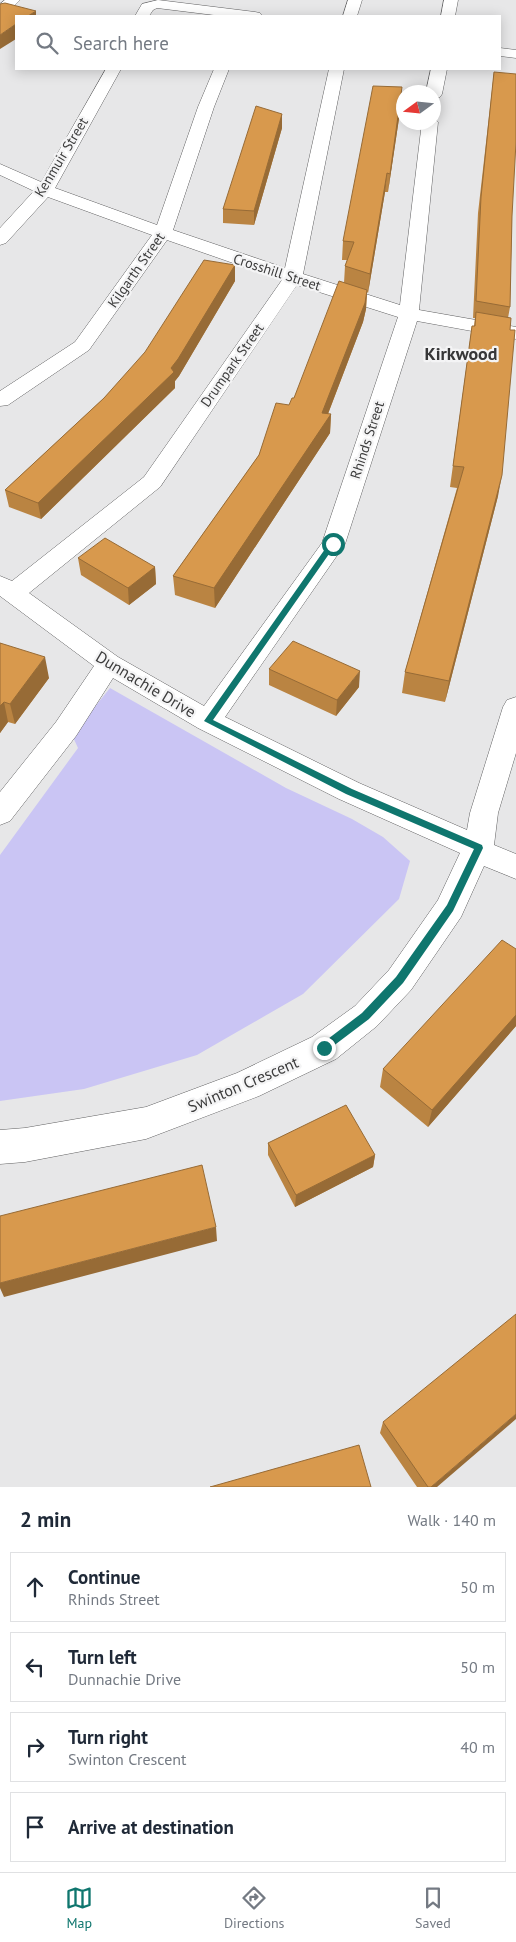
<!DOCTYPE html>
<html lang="en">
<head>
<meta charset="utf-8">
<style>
  :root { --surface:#fff; --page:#f6f6f7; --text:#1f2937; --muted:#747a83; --line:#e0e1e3; --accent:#0f766e }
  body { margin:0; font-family:"PT Sans",sans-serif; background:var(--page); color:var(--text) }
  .compass { position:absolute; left:396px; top:85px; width:45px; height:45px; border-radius:50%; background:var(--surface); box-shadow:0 2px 12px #0003; rotate:255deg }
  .stop { position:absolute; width:15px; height:15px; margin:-11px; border:4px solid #0f766e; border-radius:50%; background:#fff }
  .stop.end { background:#0f766e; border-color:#fff; box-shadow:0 1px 5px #0008 }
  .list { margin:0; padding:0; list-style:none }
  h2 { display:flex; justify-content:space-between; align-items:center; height:65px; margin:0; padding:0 20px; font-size:21px }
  h2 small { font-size:16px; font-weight:400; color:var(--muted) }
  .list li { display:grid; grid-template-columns:32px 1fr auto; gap:15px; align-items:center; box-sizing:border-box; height:70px; margin:0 10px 10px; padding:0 10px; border:1px solid var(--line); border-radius:0px }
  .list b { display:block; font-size:19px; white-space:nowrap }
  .list p { margin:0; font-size:16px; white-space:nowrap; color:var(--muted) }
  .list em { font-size:16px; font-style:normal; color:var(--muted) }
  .icon { flex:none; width:28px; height:28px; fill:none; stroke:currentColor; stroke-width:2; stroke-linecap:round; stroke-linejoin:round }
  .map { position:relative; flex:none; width:516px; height:1487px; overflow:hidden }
  .search { position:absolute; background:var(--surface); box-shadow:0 2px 12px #0003; left:15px; right:15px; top:15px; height:55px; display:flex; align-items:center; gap:12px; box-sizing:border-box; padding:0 18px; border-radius:0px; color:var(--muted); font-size:19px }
  .sheet { height:385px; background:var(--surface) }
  nav { display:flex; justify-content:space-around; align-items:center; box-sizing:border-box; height:70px; border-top:1px solid var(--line); background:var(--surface); font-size:14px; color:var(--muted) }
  nav a { display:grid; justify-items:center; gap:2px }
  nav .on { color:var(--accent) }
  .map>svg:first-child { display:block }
  .green { fill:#cac5f4 }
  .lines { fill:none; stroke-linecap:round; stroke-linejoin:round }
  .minor-casing { stroke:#616162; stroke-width:1 }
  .minor { fill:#fff; fill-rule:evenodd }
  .wall { fill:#ba8442 }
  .shaded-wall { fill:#976b36 }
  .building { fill:#d8994d; stroke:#976b36 }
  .route { fill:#0f766e }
  .labels { text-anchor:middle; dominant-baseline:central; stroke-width:4.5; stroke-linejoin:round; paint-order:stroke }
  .far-street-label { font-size:14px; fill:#3c3c3c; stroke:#f4f4f5 }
  .street-label { font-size:16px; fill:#3c3c3c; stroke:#f4f4f5 }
  .far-district-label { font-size:18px; font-weight:bold; fill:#373738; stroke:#f4f4f5 }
</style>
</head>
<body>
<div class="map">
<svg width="516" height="1487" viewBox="0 0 516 1487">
  <rect width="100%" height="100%" fill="#e7e7e8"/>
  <!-- green -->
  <path class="green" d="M110 688 286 788 352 819 383 837 410 861 399 899 303 994 197 1055 84 1089 0 1101V855L78 748 72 735Z"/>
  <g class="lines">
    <!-- minor casing -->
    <g class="minor-casing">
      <path id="minor" d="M5 0H20L5 15 0 16V4Z
        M158 0 255 12 260 13 262 16H222L157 8 153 10 149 16H135L142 4Z
        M348 0H362L357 16H343Z
        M444 0H458L455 16H441Z
        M500 48 516 50V58L500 56Z
        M106 69H121L55 188 157 225 198 107 214 69H229L214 107 173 230 285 268 329 69H344L303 274 400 305 422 122H434V118L438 122 419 310 516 327V339L417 321 345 544 225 717 359 783 467 830 470 813 503 707 507 700 516 697V753L498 813 494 845 516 854V879L484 866 461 917 411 990 377 1026 336 1059 259 1096 146 1139 25 1162 0 1164V1130L25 1128 146 1107 237 1073 312 1037 355 1006 389 970 438 900 460 853 339 799 198 728 113 678 76 736 10 821 0 825V792L56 722 94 666 0 596V576L12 581 144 477 282 280 167 240 89 350 8 405 0 406V391L75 342 152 235 48 197 6 243 0 245V228L34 191 0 175V164L41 182ZM297 285 398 317 322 543 204 706 118 657 29 593 160 487Z
        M431 69H447L442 94 440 97 434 99V92H426Z"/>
    </g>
    <!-- minor -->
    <use href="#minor" class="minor"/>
  </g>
  <!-- wall -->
  <path class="wall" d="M494 72 512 216 510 307 508 318 498 496 445 702 402 693 405 672 457 488 450 487 472 326H474L475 318H473L478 213Z
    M401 105 388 192H385L368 293 367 292 366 309 363 322 328 414H331L330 433 215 608 175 595 173 576 259 455 294 398 344 283 345 266 347 260H342L343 241Z
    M282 114V128L254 225 223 223V209Z
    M235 265V281L179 376 175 381V388L41 519 9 507 5 490 104 398Z
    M78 558 155 567 156 584 129 605 81 575Z
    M0 643 49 678 15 724 8 722 0 733Z
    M269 669 359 687 336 716 269 685Z
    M516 949V1026L428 1127 380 1087 383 1069Z
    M268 1143 375 1155 373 1167 295 1207 268 1155Z
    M383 1422 437 1487H417L380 1433Z"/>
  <!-- shaded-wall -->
  <path class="shaded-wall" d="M36 11V16H28Z
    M16 24V39L0 49V35Z
    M402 87 401 105 388 192 390 174Z
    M282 114V128L254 225V211Z
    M387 173 385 192 368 293 370 274Z
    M235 265V281L179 376 175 381V388L41 519 38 503 171 368Z
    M367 290 366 309 363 322 324 424 331 414 330 433 215 608 214 588Z
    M502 475 498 496 445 702 449 681Z
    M155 567 156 584 129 605 128 588Z
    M45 657 49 678 15 724 10 704Z
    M360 671 359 687 336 716 337 700Z
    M4 702 8 722 0 733V706Z
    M516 1015V1026L428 1127 432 1110Z
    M375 1155 373 1167 295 1207 296 1195Z
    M216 1227 217 1241 4 1297 0 1288V1283Z
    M516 1414V1419L437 1487H431Z"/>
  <!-- building -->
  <path class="building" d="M5 3 36 11 28 16H16V24L0 35V4Z
    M494 72 516 74V142L512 216 510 307 476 301 481 197Z
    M373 86 402 87 390 174 387 173 370 274 345 266 354 242 343 241Z
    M256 106 282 114 254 211 223 209Z
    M204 260 235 265 178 359 171 368 174 372 38 503 5 490 104 398 145 352Z
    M339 281 367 290 365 303 322 413 331 414 214 588 173 576 259 455 276 403 289 405 292 398H294Z
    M476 312 511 318 510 330H515L502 475 449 681 405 672 464 467 453 466 472 326H475Z
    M105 538 155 567 128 588 78 558Z
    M293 641 360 671 337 700 269 669Z
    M0 643 45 657 10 704 4 702 0 706Z
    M502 940 516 949V1015L432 1110 383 1069Z
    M346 1105 375 1155 296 1195 268 1143Z
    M202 1165 216 1227 0 1283V1216Z
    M516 1314V1414L431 1487H428L383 1422Z
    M359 1445 371 1487H210Z"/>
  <!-- route -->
  <path class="route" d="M330 542 336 544 213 720 352 789 482 845 483 848 453 911 403 983 369 1019 324 1053 319 1048 320 1045 362 1013 396 977 447 905 474 849 346 794 204 721Z"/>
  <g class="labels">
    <!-- far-street labels -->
    <g class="far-street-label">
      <text transform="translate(61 157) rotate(-59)">Kenmuir Street</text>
      <text transform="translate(136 270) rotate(-55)">Kilgarth Street</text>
      <text transform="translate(277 272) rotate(18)">Crosshill Street</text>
      <text transform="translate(232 365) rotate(-55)">Drumpark Street</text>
      <text transform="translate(367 440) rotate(-72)">Rhinds Street</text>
    </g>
    <!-- street labels -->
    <g class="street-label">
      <text transform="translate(146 684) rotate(31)">Dunnachie Drive</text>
      <text transform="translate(243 1084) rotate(-23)">Swinton Crescent</text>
    </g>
    <!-- far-district labels -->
    <g class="far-district-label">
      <text x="461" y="353">Kirkwood</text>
    </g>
  </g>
</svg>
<svg class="compass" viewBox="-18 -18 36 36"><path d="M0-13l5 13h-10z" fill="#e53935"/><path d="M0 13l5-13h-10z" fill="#747a83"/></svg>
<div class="stop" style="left:333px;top:544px"></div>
<div class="stop end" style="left:324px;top:1048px"></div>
<div class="search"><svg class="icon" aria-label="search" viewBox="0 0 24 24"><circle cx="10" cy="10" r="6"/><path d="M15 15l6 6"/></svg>Search here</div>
</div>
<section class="sheet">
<h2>2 min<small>Walk · 140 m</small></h2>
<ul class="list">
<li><svg class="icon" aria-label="ahead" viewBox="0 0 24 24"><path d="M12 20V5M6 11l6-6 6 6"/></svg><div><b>Continue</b><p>Rhinds Street</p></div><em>50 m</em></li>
<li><svg class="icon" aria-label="left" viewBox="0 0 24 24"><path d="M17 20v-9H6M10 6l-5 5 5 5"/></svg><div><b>Turn left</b><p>Dunnachie Drive</p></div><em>50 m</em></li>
<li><svg class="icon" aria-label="right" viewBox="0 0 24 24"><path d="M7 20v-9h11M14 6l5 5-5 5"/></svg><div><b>Turn right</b><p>Swinton Crescent</p></div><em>40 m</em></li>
<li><svg class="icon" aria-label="arrive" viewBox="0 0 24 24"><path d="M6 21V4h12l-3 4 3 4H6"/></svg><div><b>Arrive at destination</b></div></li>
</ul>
</section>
<nav>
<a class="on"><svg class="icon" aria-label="map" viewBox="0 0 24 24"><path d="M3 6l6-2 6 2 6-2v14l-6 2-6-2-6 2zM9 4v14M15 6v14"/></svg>Map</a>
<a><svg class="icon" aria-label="directions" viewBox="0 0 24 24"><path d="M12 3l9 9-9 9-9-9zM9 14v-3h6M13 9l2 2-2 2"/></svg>Directions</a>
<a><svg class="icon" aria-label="saved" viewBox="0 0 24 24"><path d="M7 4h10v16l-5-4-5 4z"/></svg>Saved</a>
</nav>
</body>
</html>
